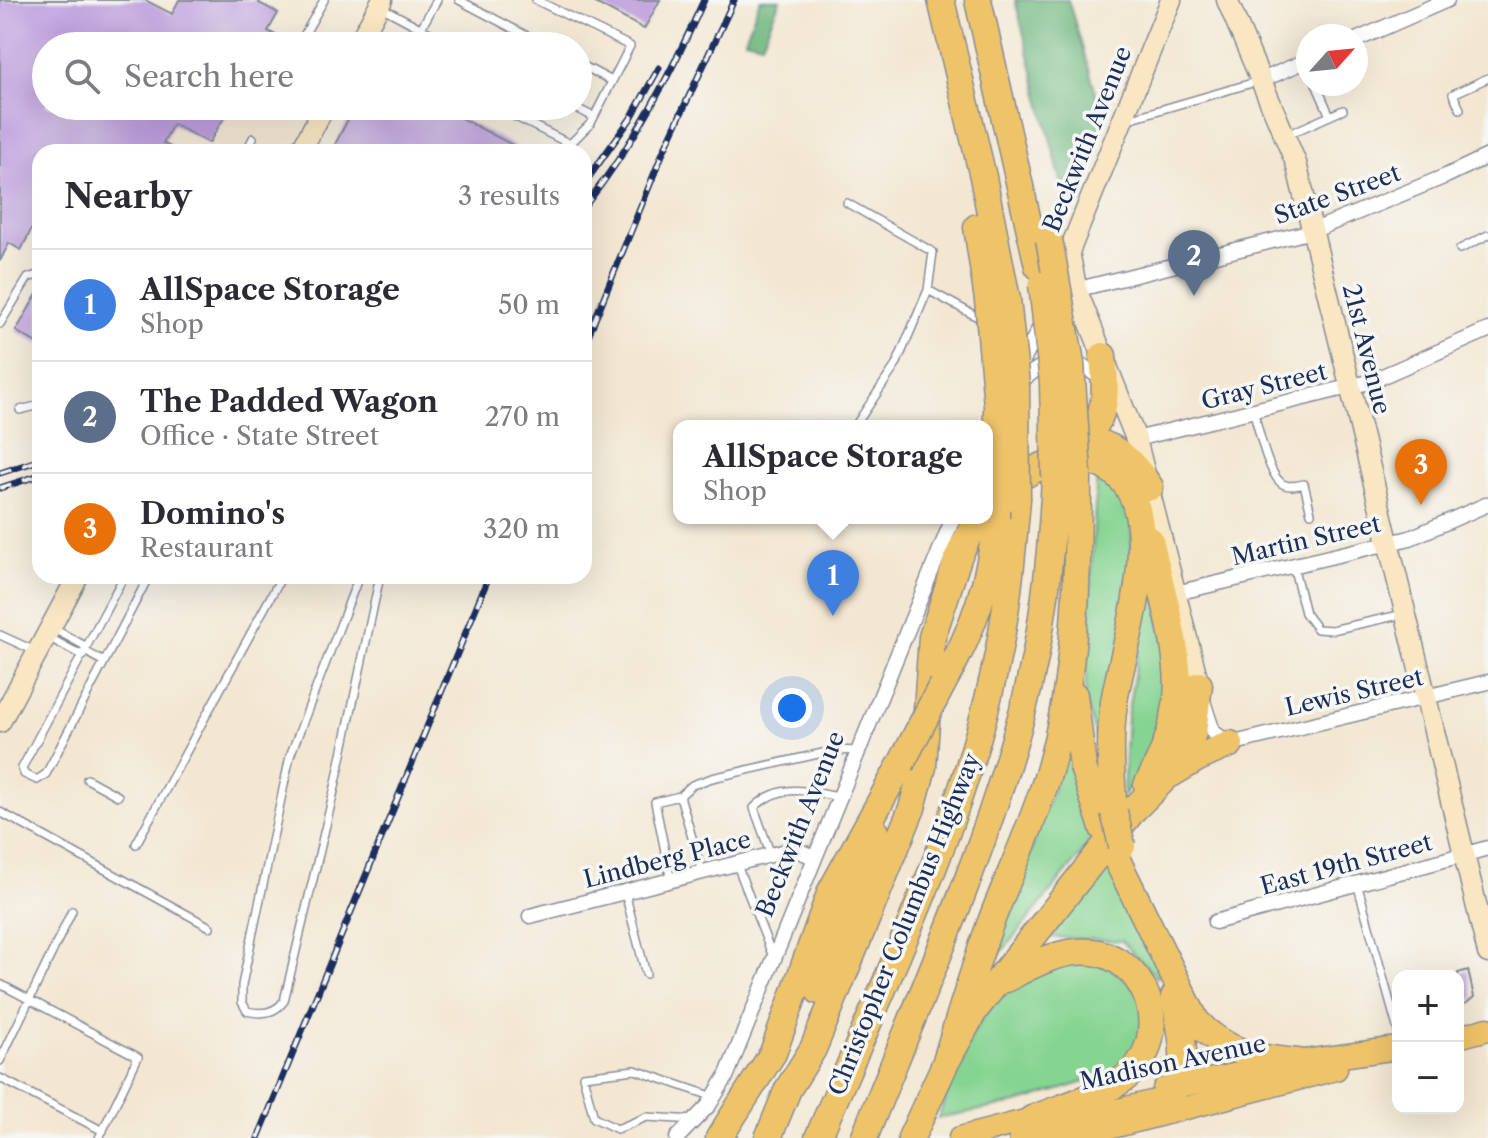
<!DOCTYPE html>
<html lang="en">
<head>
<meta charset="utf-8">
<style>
  :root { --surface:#fff; --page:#f2f2f3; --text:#2b2b33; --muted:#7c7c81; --line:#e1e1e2; --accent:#0f766e }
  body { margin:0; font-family:"Libre Caslon Text",serif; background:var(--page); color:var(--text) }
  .controls { position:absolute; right:24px; bottom:24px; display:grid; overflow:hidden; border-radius:16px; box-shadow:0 8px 32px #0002 }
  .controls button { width:72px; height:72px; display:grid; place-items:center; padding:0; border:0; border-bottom:2px solid var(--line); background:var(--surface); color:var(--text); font:40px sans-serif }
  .compass { position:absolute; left:1296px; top:24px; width:72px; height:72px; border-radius:50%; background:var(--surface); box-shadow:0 8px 32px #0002; rotate:63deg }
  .you { position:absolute; left:792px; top:708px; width:28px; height:28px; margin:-20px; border:6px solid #fff; border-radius:50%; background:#1a73e8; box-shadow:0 0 0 12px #1a73e833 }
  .badge { display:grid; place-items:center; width:52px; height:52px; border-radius:50%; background:var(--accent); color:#fff; font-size:26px; font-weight:700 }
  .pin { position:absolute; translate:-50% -66px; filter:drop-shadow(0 2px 4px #0008) }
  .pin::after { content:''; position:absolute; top:42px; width:28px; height:24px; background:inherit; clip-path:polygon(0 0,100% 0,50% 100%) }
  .popup { position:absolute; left:673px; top:420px; width:320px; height:104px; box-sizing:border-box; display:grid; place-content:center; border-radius:16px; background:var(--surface); filter:drop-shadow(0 2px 6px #0005); font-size:26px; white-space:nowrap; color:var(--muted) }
  .popup b { font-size:30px; color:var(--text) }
  .popup::after { content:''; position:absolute; left:50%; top:100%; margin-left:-16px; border:16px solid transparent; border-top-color:var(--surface) }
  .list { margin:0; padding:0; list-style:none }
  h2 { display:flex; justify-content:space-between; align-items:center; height:104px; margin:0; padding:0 32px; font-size:34px }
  h2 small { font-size:26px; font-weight:400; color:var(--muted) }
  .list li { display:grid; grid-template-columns:52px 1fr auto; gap:24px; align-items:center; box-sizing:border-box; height:112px; padding:0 32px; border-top:2px solid var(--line) }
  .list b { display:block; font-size:30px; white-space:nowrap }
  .list p { margin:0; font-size:26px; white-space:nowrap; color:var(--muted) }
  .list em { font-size:26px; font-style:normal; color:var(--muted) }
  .icon { flex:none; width:44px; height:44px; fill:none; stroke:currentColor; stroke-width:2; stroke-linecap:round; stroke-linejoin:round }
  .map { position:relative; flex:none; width:1488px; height:1138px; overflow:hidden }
  .search { position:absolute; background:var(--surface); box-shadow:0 8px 32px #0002; left:32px; top:32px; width:560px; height:88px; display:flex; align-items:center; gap:20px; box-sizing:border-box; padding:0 28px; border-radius:44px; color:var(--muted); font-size:30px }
  .panel { position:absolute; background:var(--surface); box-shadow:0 8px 32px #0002; left:32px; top:144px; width:560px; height:440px; border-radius:24px }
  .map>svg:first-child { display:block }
  .green { fill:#86d492; stroke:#508278; stroke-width:2 }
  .forest { fill:#6cb67c; stroke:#44726d; stroke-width:2 }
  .building { fill:#ba99dd }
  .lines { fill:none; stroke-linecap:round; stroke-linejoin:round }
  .lane-casing { stroke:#878b98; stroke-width:10 }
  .street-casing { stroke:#878b98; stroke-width:17 }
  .secondary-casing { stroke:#878b98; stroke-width:23 }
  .primary-casing { stroke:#878b98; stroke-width:25 }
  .highway-casing { stroke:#878b98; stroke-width:29 }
  .lane { stroke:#fff; stroke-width:7 }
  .street { stroke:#fff; stroke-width:14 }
  .secondary { stroke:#f9e7c3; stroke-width:20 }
  .primary { stroke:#efc469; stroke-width:22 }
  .highway { stroke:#efc469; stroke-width:26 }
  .rail-casing { stroke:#1b2f5e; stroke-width:7 }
  .rail { stroke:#f6f6f2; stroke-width:4; stroke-dasharray:12; stroke-linecap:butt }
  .highway-bridge-casing { stroke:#878b98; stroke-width:29; stroke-linecap:butt }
  .highway-bridge { stroke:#efc469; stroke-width:26 }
  .labels { text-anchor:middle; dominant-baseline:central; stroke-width:7; stroke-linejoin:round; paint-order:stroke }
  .street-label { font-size:24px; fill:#1b2f5e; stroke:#f6f6f2 }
</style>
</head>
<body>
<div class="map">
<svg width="1488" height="1138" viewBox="0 0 1488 1138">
  <rect width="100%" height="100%" fill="#f6f6f2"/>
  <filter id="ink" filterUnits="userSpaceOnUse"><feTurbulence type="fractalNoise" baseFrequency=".0125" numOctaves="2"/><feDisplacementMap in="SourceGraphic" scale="16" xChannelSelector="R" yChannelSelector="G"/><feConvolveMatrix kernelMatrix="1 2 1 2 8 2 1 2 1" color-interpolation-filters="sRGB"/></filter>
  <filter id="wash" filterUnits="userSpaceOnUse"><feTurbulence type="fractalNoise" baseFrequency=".006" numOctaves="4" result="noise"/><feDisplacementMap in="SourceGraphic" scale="32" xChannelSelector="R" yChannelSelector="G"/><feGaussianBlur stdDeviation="1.8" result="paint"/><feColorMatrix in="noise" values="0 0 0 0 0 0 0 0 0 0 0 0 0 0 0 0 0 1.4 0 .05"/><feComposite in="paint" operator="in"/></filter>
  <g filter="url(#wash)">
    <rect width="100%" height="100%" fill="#f3e7d2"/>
    <!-- green -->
    <path class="green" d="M1097 468 1131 503 1132 574 1104 767 1085 696Z
      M1151 571 1174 692 1161 738 1123 796 1127 718Z
      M1073 732 1099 832 991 965Z
      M1107 863 1163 971 1157 978 1122 941 1051 937Z
      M1098 959 1139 990 1148 1034 1114 1073 1017 1103 938 1118C959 1064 978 996 1036 971 1054 963 1078 962 1098 959Z"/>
    <!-- forest -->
    <path class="forest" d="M760 0H780L762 43 745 39Z
      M1015 0H1068L1104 119 1067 205Z"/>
    <g id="blocks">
      <!-- building -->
      <path class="building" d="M0 0H145L172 14 179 0H259V3L278 13 268 31 279 37 275 46H46V106H234L220 124 209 143 173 124 163 143 180 152H40V227L34 224 21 250 9 243 0 261Z
        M590 0H660L644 29Z
        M355 106H438L526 152H331Z
        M40 289V345L16 331Z
        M1468 970 1474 997 1467 1003 1458 1007V973Z"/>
    </g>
  </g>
  <g filter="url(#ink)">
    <use href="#blocks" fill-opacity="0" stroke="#878b98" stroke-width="2"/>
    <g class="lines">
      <!-- lane casing -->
      <g class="lane-casing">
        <path id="lane" d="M459 0 546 46
          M381 7 454 46
          M298 46 324 0
          M411 46 437 0
          M578 63 612 81
          M1316 84 1330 116
          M494 106 570 144 591 123 630 46 536 0
          M572 106 594 117
          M1460 109 1453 94 1488 78
          M1125 120 1259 81
          M1287 135 1343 110
          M246 152 253 138
          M847 203 933 252 928 290
          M1460 249 1488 235
          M0 324 28 278 40 274
          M20 410 40 405
          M1253 410C1259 429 1266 468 1280 482 1286 488 1296 486 1304 484L1311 513
          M855 426 896 365 928 290 983 320
          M1293 565 1305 613 1317 629 1332 630 1404 614
          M124 576 22 768 24 774 37 780 46 774 149 576
          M359 576 290 756 242 985V1002L247 1011C262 1015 275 1013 284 1001L335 787 380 576
          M54 629 87 647
          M0 635 35 651
          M48 637 83 656
          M85 651 104 662
          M87 779 118 796
          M680 796 692 785 712 778 836 750 857 751
          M0 812 210 927
          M136 844 282 576
          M771 855 754 808C779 782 808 791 838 797
          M737 865 773 957
          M671 881 655 802 680 796 702 872
          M1357 883 1398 1031
          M625 893 646 974
          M0 984 138 1057 99 1138
          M0 1061 72 911
          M0 1078 103 1131
          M694 1120 647 1117 617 1129 594 1118 583 1076 635 1070 714 1097"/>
      </g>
      <!-- street casing -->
      <g class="street-casing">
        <path id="street" d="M1356 40 1447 0
          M1262 80 1308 60
          M1071 291 1312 231 1446 176 1488 156
          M1019 369 1042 323
          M1015 387C1045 358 1069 349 1103 381
          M1136 439 1369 382 1488 330
          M1176 593 1410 538 1488 504
          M1203 701 1213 732 1230 744 1488 682
          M530 916 794 849 814 857
          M1215 922 1488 848
          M677 1138 709 1105 726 1077 953 518"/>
      </g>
      <!-- secondary casing -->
      <g class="secondary-casing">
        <path id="secondary" d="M1171 0 1069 252 1077 291 1136 439 1199 685
          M1227 0 1296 163 1488 953
          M357 46 382 0
          M300 152 325 106
          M0 722 78 576"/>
      </g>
      <!-- primary casing -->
      <g class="primary-casing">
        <path id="primary" d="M1458 1037 1488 1029
          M1164 1089 1298 1062 1398 1048
          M960 1138 1048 1115
          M1070 1138 1336 1069"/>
      </g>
      <!-- highway casing -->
      <g class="highway-casing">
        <path id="highway" d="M941 0 983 177 1007 299
          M978 0 1038 266
          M977 227 988 300
          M1082 440C1109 418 1106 388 1103 356
          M1057 445C1101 431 1126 452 1150 487
          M1003 490C1028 470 1060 452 1093 462 1181 488 1123 642 1114 702 1109 740 1111 775 1114 812
          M942 685C973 631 991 580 996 518
          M1074 695 1083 767 1103 828
          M1171 774 1198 758 1230 744
          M1147 785C1162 758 1174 728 1177 698 1182 653 1160 586 1150 540
          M1114 854 1196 1021C1224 1052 1257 1059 1298 1062
          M1006 979C1033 964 1067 946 1099 953 1151 966 1169 1035 1132 1072 1109 1094 1061 1107 1032 1119
          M819 991 876 832
          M945 1064C960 1015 974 967 992 919 1011 870 1034 822 1049 771 1077 675 1078 573 1078 474
          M719 1138 773 1053 831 891 901 764
          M768 1138 788 1089 813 1049 912 808 923 767 932 637 959 555 977 518
          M818 1138C881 990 960 830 994 673 1007 616 1012 558 1017 499
          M864 1138C919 999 982 861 1021 717 1043 638 1051 558 1055 477
          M911 1138 945 1064 974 1011 1134 809 1165 778 1184 754 1193 733 1199 685
          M1022 1138 1027 1134 1160 1102C1196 1084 1181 1028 1174 997"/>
      </g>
      <!-- lane -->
      <use href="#lane" class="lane"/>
      <!-- street -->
      <use href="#street" class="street"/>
      <!-- secondary -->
      <use href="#secondary" class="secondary"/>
      <!-- primary -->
      <use href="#primary" class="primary"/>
      <!-- highway -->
      <use href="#highway" class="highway"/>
      <!-- rail casing -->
      <g class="rail-casing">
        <path id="rail" d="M584 184 631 118 659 68
          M584 207C634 144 671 74 704 0
          M584 346 664 150 734 0
          M0 473 40 460
          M0 488 40 475
          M258 1138 489 576"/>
      </g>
      <!-- rail -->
      <use href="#rail" class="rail"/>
      <!-- highway-bridge casing -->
      <g class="highway-bridge-casing">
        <path id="highway-bridge" d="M1049 239 1071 363 1078 474
          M1042 285 1053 383 1055 477
          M1007 299 1016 384 1017 499
          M988 300 997 406 996 518
          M901 764 942 685
          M1114 812 1122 846"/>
      </g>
      <!-- highway-bridge -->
      <use href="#highway-bridge" class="highway-bridge"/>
    </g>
  </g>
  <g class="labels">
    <!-- street labels -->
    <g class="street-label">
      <text transform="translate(1087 139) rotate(-68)">Beckwith Avenue</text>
      <text transform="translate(1337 194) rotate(-20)">State Street</text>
      <text transform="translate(1367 349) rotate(76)">21st Avenue</text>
      <text transform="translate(1264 386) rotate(-14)">Gray Street</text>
      <text transform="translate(1306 540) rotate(-13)">Martin Street</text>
      <text transform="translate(1354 692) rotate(-13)">Lewis Street</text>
      <text transform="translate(800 824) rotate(-68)">Beckwith Avenue</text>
      <text transform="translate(667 859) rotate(-14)">Lindberg Place</text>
      <text transform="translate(1346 864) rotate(-15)">East 19th Street</text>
      <text transform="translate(904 924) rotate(-68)">Christopher Columbus Highway</text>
      <text transform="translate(1173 1062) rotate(-12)">Madison Avenue</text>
    </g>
  </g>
</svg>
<div class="controls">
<button>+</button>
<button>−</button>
</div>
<svg class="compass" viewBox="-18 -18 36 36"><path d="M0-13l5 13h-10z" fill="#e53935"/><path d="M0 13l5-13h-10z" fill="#7c7c81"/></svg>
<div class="you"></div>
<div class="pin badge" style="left:833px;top:616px;background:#3f7fe0">1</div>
<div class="popup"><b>AllSpace Storage</b>Shop</div>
<div class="pin badge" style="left:1194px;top:296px;background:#5c6f8a">2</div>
<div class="pin badge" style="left:1421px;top:505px;background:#e8710a">3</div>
<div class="search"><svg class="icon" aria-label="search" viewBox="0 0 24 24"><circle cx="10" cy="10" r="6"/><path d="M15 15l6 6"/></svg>Search here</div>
<section class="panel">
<h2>Nearby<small>3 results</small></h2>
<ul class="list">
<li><span class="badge" style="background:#3f7fe0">1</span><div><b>AllSpace Storage</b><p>Shop</p></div><em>50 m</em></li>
<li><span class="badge" style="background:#5c6f8a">2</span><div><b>The Padded Wagon</b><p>Office · State Street</p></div><em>270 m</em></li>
<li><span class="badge" style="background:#e8710a">3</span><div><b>Domino's</b><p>Restaurant</p></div><em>320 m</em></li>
</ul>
</section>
</div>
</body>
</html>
